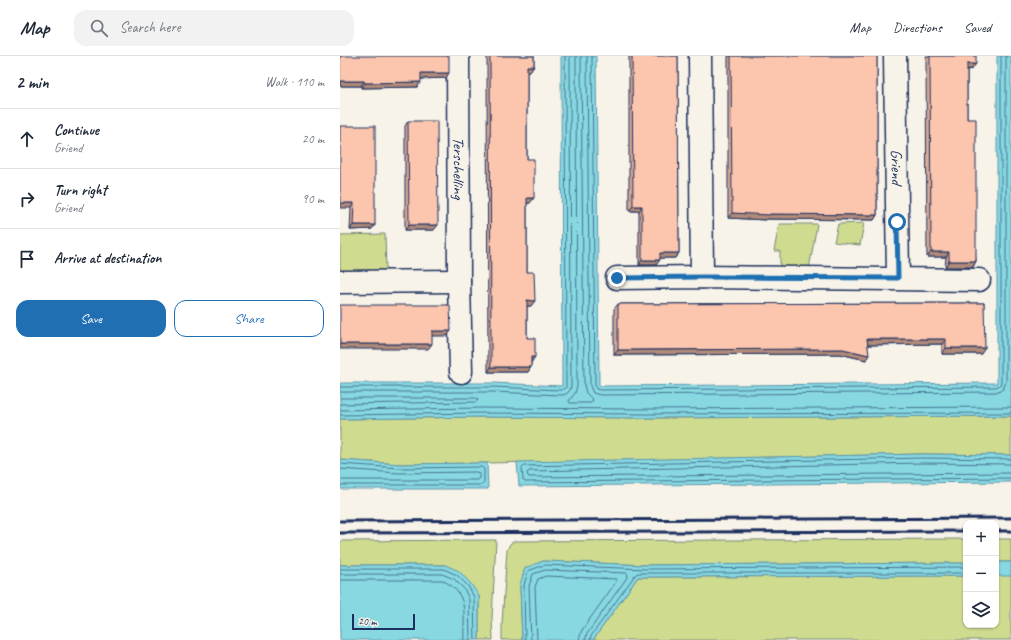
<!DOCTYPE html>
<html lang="en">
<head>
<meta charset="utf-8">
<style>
  :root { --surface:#fff; --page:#f2f2f3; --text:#1f2937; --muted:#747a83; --line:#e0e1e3; --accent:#1f6fb2 }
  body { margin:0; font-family:Caveat,sans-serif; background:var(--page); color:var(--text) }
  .controls { position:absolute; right:12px; bottom:12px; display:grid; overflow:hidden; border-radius:8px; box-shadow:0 1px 3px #0004 }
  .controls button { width:36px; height:36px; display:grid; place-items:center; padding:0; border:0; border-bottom:1px solid var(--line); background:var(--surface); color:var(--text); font:20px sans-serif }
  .scale { position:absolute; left:12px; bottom:10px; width:63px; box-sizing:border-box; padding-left:4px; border:2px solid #1b2f5e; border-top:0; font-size:11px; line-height:14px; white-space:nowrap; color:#1b2f5e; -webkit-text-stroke:3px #f7f3e8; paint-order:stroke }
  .stop { position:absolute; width:12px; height:12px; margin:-9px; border:3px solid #1f6fb2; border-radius:50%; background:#fff }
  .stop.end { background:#1f6fb2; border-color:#fff; box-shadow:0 1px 4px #0008 }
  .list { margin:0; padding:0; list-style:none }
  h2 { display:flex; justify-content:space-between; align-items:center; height:52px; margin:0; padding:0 16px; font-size:17px }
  h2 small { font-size:13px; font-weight:400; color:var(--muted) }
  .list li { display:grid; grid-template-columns:26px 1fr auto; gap:12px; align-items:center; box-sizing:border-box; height:60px; padding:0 16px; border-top:1px solid var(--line) }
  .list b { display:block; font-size:15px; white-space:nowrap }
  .list p { margin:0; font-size:13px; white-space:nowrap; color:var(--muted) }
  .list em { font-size:13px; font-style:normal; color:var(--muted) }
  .actions { display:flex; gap:8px; padding:12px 16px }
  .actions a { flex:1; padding:9px 0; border:1px solid var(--accent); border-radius:12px; text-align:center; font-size:14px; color:var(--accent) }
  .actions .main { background:var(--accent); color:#fff }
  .icon { flex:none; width:22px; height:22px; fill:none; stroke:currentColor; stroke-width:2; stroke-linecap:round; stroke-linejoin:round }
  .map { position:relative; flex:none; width:671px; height:584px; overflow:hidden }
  header { display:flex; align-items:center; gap:24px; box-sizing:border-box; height:56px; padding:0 20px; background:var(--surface); border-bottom:1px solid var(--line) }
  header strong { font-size:19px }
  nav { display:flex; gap:22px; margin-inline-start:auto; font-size:14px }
  .search { width:280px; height:36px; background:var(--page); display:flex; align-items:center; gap:10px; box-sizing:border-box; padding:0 14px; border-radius:12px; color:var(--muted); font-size:15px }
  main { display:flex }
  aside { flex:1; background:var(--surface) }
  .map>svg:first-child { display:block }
  .green { fill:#cfdc8f; stroke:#758676 }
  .water { fill:#87d8e1; stroke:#5c94ad }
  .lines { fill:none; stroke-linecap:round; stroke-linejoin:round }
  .shore { stroke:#467392; stroke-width:1 }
  .minor-casing { stroke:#1b2f5e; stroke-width:25 }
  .minor { stroke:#f7f3e8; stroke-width:22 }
  .rail { stroke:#1b2f5e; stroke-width:3 }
  .wall { fill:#d8a996; stroke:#1b2f5e }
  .shaded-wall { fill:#b08a7a; stroke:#1b2f5e }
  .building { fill:#fbc5ae; stroke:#1b2f5e }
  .route { stroke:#1f6fb2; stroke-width:5 }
  .labels { text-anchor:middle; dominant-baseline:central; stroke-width:3; stroke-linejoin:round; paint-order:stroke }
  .street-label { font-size:16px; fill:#1b2f5e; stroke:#f7f3e8 }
</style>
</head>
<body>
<header>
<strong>Map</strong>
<div class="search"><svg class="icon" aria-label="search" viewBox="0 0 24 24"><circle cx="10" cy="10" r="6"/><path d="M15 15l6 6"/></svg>Search here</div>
<nav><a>Map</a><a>Directions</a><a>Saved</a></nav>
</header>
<main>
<aside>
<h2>2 min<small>Walk · 110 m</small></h2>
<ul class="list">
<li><svg class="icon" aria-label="ahead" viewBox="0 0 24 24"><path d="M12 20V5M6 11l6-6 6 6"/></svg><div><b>Continue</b><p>Griend</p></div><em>20 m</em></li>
<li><svg class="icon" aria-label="right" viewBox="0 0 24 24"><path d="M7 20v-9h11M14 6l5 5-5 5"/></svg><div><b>Turn right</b><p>Griend</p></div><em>90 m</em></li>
<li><svg class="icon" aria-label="arrive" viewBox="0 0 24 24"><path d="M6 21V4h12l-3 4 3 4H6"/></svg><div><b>Arrive at destination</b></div></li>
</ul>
<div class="actions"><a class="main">Save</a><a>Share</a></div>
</aside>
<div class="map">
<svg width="671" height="584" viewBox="0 0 671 584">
  <rect width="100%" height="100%" fill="#f7f3e8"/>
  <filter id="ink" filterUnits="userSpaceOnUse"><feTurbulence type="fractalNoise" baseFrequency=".025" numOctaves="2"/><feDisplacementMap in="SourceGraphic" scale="8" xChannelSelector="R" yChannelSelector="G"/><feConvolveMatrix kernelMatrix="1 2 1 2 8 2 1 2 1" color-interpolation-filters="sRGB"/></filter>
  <g filter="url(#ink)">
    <!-- green -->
    <path class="green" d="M524 167 520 189 494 186 498 168Z
      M439 168H477L469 213 440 214V195H434Z
      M45 178 46 214 0 215V179Z
      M671 360V399L583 398 147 407 60 408 0 404V363L142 361 303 362Z
      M626 483V507L307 509 203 505 180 529 182 584H162V567L167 494 170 488 174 485Z
      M656 483H671V506H656Z
      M156 484 152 562 153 584H139V540L105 509H0V485Z
      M656 519H671V584H253L298 521 626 520V569H656Z"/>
    <!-- water -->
    <path class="water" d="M221 0H256L259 330 657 327V0H671V360L303 362 142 361 0 363V327H153L222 330Z
      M583 398 671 399V426L179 430 177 406Z
      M0 404 60 408 147 407 148 433H0Z
      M203 505 307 509 626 507V520L298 521 253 584H182L180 529 185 512Z
      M656 506H671V520H656Z
      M0 509H105L119 515 131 528 139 540V584H0Z"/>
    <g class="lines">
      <!-- shore -->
      <path class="shore" d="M236 0 237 330 235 337 229 345 230 347H251L253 344 246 337 244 329 241 0
        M247 0 250 330 253 337 260 339 656 336 663 333 666 326V0
        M252 0 255 329 256 333 260 334 656 331 660 329 661 326V0
        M0 331H153L221 334 226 332 225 0
        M0 336H153L221 339C227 339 231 335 231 329L230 0
        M0 342H136L138 344 136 346 0 348
        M0 354 142 352 303 353 671 351
        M0 359 142 357 303 358 671 357
        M671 403 583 402 184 410 182 412 183 424 185 426 671 422
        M0 408 60 412 142 411 144 413V427L142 429H0
        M671 408 583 407 189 415 187 417 188 420 189 421 671 417
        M0 413 59 417 137 416 139 418V422L137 424H0
        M0 513H104L117 519 128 530 134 541 135 584
        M0 518H102L114 523 124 533 129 543 130 584
        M0 524H102C130 538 123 557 124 584
        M185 584 184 529 188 515 204 509 307 513 626 511
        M191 584 189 530 193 518 205 514 287 517 288 520 247 578 245 584
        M197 584 195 531 198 523 206 520 276 523V526L242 574 239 584
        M250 584 251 580 295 519 298 517H626"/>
      <!-- minor casing -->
      <g class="minor-casing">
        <g id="minor">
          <path id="s1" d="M118 0 119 225 121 316"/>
          <path d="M360 0 362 221"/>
          <path id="s2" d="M555 0 558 222"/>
          <path d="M277 222 362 221 639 224"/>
          <path d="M0 226 119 225"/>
        </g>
      </g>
      <!-- minor -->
      <use href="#minor" class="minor"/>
      <!-- rail -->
      <path class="rail" d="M0 465 671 462
        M656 475H671
        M0 477 626 475"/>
    </g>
    <!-- wall -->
    <path class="wall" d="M0 0 106 22 81 23 77 31 21 32V30H0Z
      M147 0H194V10L190 16H187V103L190 147H187V216L191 250H187V282L191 307V311L188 316H148Z
      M289 0H338L339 197 335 202H320L316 209H299V155H289Z
      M388 0H537V159L534 164 427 163 426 164 388 162Z
      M586 0H636L632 13 627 14V63L636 205 633 211H605L606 201H587Z
      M68 65 94 174H65V70Z
      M0 70 35 169 32 173 10 174 11 152Z
      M644 247 641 298H602V288L528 289 526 304 500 298 274 299V253L278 248Z"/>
    <!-- shaded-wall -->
    <path class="shaded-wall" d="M627 8H636L632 13 623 14Z
      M187 10H194L190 16H183Z
      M81 17H109L106 22 77 23Z
      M0 25H24L21 30H0Z
      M81 26 77 31 21 32 25 27Z
      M187 142H194L190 147H183Z
      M0 147H14L11 152H0Z
      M293 150H302L299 155H289Z
      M392 157 430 158 537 159 534 164 427 163 426 164 388 162Z
      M13 169H35L32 173 10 174Z
      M69 169H98L94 174H65Z
      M591 196H609L606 201H587Z
      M320 197H339L335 202H316Z
      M302 204H320L316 209H299Z
      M609 205H636L633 211H605Z
      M187 244 195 245 191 250H184Z
      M92 275H111L107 280H88Z
      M527 283H606L602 288 523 289Z
      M0 288H92L88 293H0Z
      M606 292H645L641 298H602Z
      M503 293 529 299 526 304 500 298 274 299 278 294Z
      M191 301H195L191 307Z
      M151 311H191L188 316H148Z"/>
    <!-- building -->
    <path class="building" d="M0 0H109V17H81V26L25 27 24 25H0Z
      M150 0H194V10H187V103H194V142H187V216H194L195 245 187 244V282H195V301H191V311H151Z
      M292 0H338L339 197H320V204H302V150H293Z
      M391 0H537V159L430 158V159L392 157Z
      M590 0H636V8H627V63H636V205H609V196H591Z
      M68 65H97L98 169H69Z
      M0 70H35V169H13L14 147H0Z
      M644 247 645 292H606V283H527L529 299 503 293 278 294V248Z
      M0 249H110L111 275H92V288H0Z"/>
  </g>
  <g class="lines" filter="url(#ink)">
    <!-- route -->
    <path class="route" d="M277 222 362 221 558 222 557 166"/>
  </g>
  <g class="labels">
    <!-- street labels -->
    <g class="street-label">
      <text stroke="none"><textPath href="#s2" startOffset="111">Griend</textPath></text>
      <text stroke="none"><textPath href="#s1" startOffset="112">Terschelling</textPath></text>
    </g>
  </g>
</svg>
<div class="controls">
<button>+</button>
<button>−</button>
<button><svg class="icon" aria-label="layers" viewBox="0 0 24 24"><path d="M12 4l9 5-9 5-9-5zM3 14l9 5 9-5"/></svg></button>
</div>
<div class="scale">20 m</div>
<div class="stop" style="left:557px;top:166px"></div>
<div class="stop end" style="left:277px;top:222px"></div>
</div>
</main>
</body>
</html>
